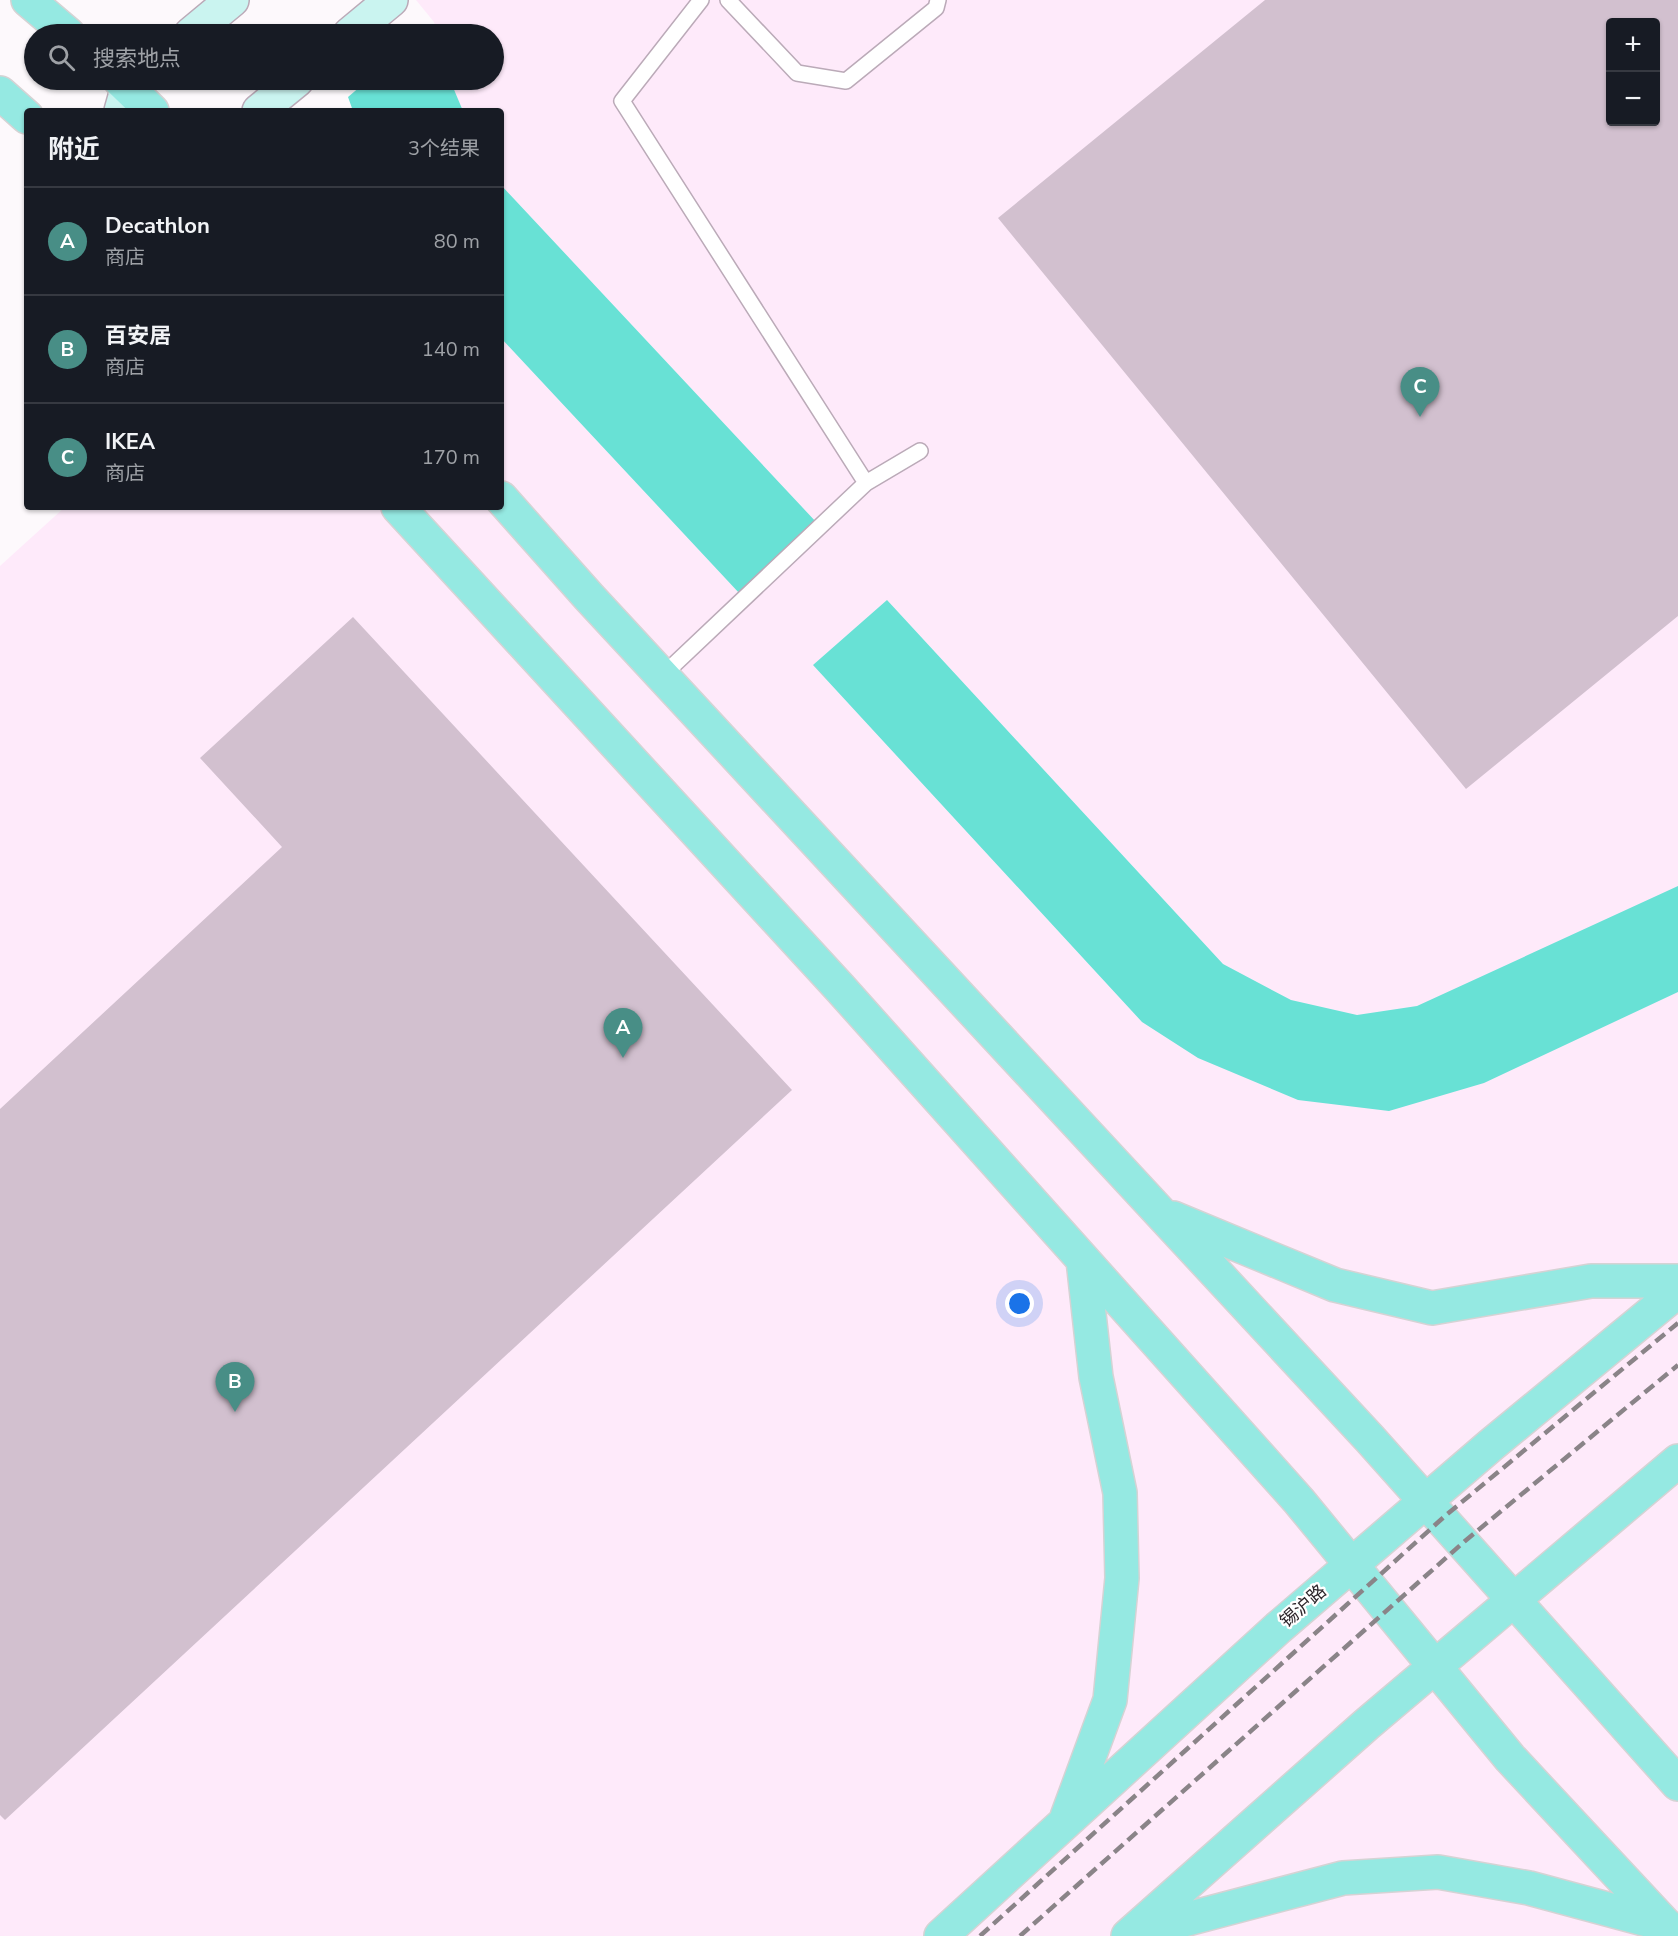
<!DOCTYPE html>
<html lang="zh">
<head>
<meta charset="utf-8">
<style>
  :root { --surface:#171b24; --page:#242831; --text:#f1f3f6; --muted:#9ea1a6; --line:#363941; --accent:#488e86 }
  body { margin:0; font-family:"Nunito Sans","Noto Sans SC",sans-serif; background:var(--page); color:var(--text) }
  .controls { position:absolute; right:18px; top:18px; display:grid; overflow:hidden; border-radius:6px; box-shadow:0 2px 4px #0004 }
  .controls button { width:54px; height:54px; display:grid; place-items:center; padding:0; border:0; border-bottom:2px solid var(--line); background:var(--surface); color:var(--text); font:30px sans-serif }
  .you { position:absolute; left:1020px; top:1304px; width:21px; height:21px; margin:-15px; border:4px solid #fff; border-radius:50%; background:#1a73e8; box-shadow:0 0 0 9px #1a73e833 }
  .badge { display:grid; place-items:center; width:39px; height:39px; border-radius:50%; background:var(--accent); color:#fff; font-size:20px; font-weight:700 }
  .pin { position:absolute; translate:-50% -50px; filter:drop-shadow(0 2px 3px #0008) }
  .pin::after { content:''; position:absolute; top:32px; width:21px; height:18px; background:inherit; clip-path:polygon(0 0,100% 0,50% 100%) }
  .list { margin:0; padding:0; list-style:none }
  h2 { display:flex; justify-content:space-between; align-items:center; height:78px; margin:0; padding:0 24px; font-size:26px }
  h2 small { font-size:20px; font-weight:400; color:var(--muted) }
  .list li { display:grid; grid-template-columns:39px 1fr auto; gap:18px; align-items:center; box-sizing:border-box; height:108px; padding:0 24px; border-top:2px solid var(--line) }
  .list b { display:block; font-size:22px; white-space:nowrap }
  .list p { margin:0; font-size:20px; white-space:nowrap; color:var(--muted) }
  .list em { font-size:20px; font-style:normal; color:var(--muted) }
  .icon { flex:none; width:33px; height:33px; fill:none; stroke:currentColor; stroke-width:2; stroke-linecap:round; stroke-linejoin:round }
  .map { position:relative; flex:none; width:1678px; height:1936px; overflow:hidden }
  .search { position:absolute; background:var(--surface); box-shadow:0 2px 4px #0004; left:24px; top:24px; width:480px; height:66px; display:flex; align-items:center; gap:15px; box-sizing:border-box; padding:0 21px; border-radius:33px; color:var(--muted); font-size:22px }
  .panel { position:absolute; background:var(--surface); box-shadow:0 2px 4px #0004; left:24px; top:108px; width:480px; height:402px; border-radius:6px }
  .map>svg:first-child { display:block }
  .built { fill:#feeafa; fill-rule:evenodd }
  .water { fill:#68e1d5 }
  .building { fill:#d2c0cf; fill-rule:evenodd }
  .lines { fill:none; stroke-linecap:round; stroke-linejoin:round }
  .lane-casing { stroke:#bbaab8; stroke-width:18 }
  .secondary-casing { stroke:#bbaab8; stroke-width:36 }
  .primary-casing { stroke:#d5d3d4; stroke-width:36 }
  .lane { stroke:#fff; stroke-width:15 }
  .secondary { stroke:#caf4f0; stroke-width:33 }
  .primary { stroke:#95e9e2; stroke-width:33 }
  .rail { stroke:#8a8488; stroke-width:4.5; stroke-dasharray:12 6; stroke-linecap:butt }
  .labels { text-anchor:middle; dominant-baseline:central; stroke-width:4.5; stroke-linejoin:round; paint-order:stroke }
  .street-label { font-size:18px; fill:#2c252a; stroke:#fff }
</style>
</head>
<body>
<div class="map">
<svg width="1678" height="1936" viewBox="0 0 1678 1936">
  <rect width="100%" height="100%" fill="#fdf9fc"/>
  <!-- built -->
  <path class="built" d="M416 0H1678V1936H0V566L65 507H501V111H463L450 80H494V34H438L434 22ZM1610 22H1656V122H1610Z"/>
  <!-- water -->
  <path class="water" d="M368 80H450L463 111H353L348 97Z
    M501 185 817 523 740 594 501 338Z
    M887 600 1223 964 1291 1000 1357 1015 1417 1006 1678 886V992L1484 1083 1389 1111 1298 1100 1198 1058 1142 1022 813 665Z"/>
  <!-- building -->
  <path class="building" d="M1265 0H1678V616L1466 789 998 218ZM1610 22H1656V122H1610Z
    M353 617 792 1090 5 1820 0 1815V1109L282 847 200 758Z"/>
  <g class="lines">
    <!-- lane casing -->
    <g class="lane-casing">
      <path id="lane" d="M701 0 622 101 866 483
        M728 0 797 73 846 81 936 8 938 0
        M662 676 866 483 920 451"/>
    </g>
    <!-- secondary casing -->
    <g class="secondary-casing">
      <path id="secondary" d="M191 34 232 0
        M350 34 391 0
        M121 111 128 86 136 80
        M259 111 297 80"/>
    </g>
    <!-- primary casing -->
    <g class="primary-casing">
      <path id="primary" d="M28 0 68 34
        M120 80 152 111
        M0 93 27 117
        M501 498 589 597 1370 1439 1678 1784
        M398 507 840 988 1299 1501 1510 1758 1676 1936
        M1173 1218 1335 1285 1432 1308 1591 1281H1678
        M1067 1817 1110 1700 1122 1578 1120 1493 1096 1377 1083 1260
        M1138 1932 1343 1878 1438 1872 1529 1888 1666 1925
        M941 1936 1278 1628 1491 1445 1678 1291
        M1128 1936 1367 1724 1678 1461"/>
    </g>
    <!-- lane -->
    <use href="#lane" class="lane"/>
    <!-- secondary -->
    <use href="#secondary" class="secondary"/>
    <!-- primary -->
    <use href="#primary" class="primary"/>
    <!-- rail -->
    <path class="rail" d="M980 1936 1445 1516 1678 1323
      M1020 1936 1465 1541 1678 1365"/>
  </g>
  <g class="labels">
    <!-- street labels -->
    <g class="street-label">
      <text transform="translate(1303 1606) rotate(-41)">锡沪路</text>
    </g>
  </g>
</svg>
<div class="controls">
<button>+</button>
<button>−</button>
</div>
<div class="you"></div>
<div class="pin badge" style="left:623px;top:1058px">A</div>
<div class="pin badge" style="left:235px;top:1412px">B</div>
<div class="pin badge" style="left:1420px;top:417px">C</div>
<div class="search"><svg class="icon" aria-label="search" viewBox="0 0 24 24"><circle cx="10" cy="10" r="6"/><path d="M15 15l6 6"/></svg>搜索地点</div>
<section class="panel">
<h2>附近<small>3个结果</small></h2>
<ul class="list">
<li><span class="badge">A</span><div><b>Decathlon</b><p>商店</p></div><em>80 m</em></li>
<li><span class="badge">B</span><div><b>百安居</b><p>商店</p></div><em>140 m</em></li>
<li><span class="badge">C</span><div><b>IKEA</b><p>商店</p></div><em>170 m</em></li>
</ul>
</section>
</div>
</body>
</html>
